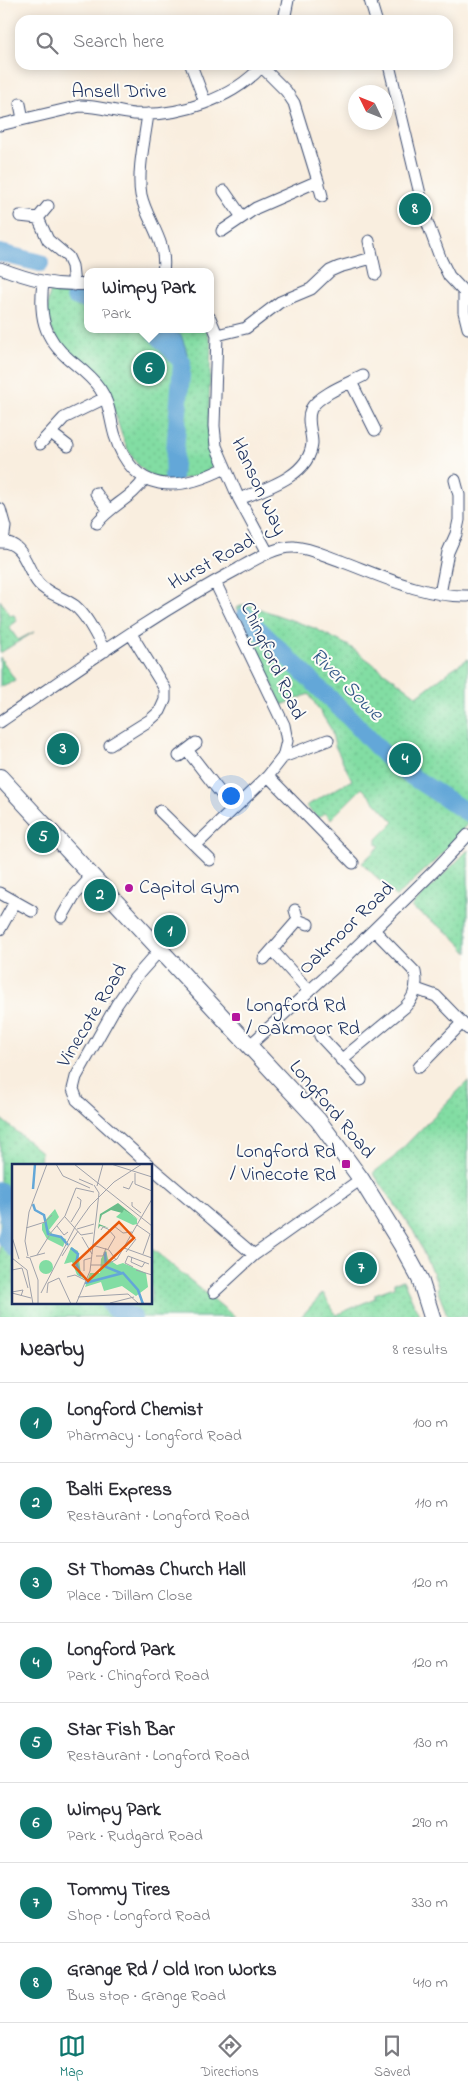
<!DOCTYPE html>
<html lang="en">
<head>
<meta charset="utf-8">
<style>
  :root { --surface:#fff; --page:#f2f2f3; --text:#2b2b33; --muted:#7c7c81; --line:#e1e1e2; --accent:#0f766e }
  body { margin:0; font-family:"Indie Flower",sans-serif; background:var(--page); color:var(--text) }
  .compass { position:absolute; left:348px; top:85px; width:45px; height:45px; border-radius:50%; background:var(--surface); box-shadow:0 2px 12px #0003; rotate:313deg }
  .you { position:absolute; left:230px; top:795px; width:18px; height:18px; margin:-12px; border:4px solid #fff; border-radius:50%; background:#1a73e8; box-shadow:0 0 0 8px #1a73e833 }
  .badge { display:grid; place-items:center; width:32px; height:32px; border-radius:50%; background:var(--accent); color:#fff; font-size:16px; font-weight:700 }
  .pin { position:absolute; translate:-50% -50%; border:2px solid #fff; box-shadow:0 1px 5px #0006 }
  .popup { position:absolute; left:84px; top:268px; width:130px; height:65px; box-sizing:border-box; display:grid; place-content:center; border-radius:10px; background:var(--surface); filter:drop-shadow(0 1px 4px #0005); font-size:16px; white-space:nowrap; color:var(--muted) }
  .popup b { font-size:19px; color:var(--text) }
  .popup::after { content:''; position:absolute; left:50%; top:100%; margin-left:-10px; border:10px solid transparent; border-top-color:var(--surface) }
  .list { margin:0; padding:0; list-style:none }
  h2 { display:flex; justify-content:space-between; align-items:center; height:65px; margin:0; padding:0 20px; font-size:21px }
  h2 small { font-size:16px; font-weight:400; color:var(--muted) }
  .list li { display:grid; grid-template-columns:32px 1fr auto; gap:15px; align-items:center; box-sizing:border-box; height:80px; padding:0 20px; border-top:1px solid var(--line) }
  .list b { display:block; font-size:19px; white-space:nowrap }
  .list p { margin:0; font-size:16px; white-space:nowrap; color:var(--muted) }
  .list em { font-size:16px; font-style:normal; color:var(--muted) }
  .icon { flex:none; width:28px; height:28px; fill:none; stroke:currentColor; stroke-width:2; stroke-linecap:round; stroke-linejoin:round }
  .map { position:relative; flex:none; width:468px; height:1317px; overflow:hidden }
  .search { position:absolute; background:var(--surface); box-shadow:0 2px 12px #0003; left:15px; right:15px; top:15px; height:55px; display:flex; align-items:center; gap:12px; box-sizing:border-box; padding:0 18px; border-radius:15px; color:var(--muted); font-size:19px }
  .sheet { height:705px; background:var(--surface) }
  nav { display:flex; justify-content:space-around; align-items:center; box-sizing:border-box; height:70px; border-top:1px solid var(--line); background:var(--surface); font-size:14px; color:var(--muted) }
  nav a { display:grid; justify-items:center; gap:2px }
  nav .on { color:var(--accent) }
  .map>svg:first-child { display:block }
  .park { fill:url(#park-dots); stroke:#4e8680 }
  .water { fill:#63a7d8; stroke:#3f6b9b }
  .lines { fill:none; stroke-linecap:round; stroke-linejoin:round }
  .river { stroke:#63a7d8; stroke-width:18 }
  .minor-casing { stroke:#3c4c71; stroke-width:13 }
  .secondary-casing { stroke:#3c4c71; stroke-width:18 }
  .minor { stroke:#fff; stroke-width:11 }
  .secondary { stroke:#fff; stroke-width:16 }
  .poi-dot { fill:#b5179e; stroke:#fdfcf7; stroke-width:2 }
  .labels { text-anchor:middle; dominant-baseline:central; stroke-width:4; stroke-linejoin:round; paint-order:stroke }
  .street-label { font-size:20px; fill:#1b2f5e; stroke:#fdfcf7 }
  .poi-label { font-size:20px; fill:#1b2f5e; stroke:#fdfcf7; text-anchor:start }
  .water-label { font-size:21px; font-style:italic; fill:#345989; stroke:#fdfcf7 }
  .inset-river { fill:none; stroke:#63a7d8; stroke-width:2.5 }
  .inset-road { fill:none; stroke:#a0a2ab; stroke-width:1 }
  .view { fill:#e8590c; fill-opacity:0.15; stroke:#e8590c; stroke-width:2.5 }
  .inset-edge { fill:none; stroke:#1b2f5e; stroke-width:2.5 }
</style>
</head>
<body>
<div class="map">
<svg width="468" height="1317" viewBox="0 0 468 1317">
  <defs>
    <pattern id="park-dots" width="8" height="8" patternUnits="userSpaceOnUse" patternTransform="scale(1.25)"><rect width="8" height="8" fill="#82dda3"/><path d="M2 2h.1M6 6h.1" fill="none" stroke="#70be8f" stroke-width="1.8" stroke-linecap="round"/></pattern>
  </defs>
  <rect width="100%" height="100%" fill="#fdfcf7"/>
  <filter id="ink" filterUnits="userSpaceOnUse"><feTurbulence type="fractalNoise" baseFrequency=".02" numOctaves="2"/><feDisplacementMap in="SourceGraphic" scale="10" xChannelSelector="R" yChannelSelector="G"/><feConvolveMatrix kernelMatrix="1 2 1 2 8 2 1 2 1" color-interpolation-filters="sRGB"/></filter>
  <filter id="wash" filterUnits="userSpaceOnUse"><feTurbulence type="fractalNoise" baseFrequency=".0096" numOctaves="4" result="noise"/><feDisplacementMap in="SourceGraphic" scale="20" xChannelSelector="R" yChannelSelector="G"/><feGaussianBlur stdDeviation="1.12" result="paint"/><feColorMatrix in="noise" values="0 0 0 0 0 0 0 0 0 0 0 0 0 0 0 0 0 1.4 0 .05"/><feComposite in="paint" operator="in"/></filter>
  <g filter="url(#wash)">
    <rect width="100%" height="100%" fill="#f9eedf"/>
    <!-- park -->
    <path class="park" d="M88 288V329H206L211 344 208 440 214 464 210 468 211 471C193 477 166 486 148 474 118 452 120 413 103 383 100 378 94 374 89 370 75 358 55 343 50 324 46 313 47 301 51 290Z
      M0 600 10 615H14L17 621 9 627 18 640 34 632 0 653Z
      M246 604 314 628 349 646 417 696 452 669 468 659V823L440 856 396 897 362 863 380 846 377 844V839L394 822 362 788 331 819 325 813 318 818 306 806 352 780 335 746 331 729 309 694 282 705 236 608Z
      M0 657 15 680 0 687Z
      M468 850V953C453 933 431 921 411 907Z
      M468 1081V1317H448L437 1289 438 1286 433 1272 431 1270 414 1232 373 1173 393 1158Z
      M0 1118 41 1152 40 1164 43 1166H14V1303H151V1248L235 1317H0Z
      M403 1280 420 1317H301L323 1293 336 1315 375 1298V1294L394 1287V1283Z"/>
    <!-- water -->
    <path class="water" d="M167 329 181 335C189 358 192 362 180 385L171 357Z"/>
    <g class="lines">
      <!-- river -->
      <path class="river" d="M0 253 40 263
        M75 296 88 301
        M152 329 182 362 173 477
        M245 616 345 713 394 765 468 813
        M0 1191 3 1195 10 1224 6 1238 14 1248
        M109 1303 113 1308 133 1317"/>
    </g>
  </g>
  <g filter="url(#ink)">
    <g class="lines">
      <!-- minor casing -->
      <g class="minor-casing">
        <path id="minor" d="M370 0 376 20
          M284 20 288 0
          M191 65 205 102
          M389 65 426 219 441 260 449 276 464 292V312L468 328
          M20 104 23 119
          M148 114C145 138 137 171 141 195 147 222 168 242 163 272
          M0 125 80 106C99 106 115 112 134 114 178 117 233 99 263 65
          M318 181 322 196
          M224 191 242 217
          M20 216 38 218 48 206
          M38 218 48 240 68 257 72 266 74 285
          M222 231 256 208 318 181 294 103 286 91 262 67
          M369 241 376 274
          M0 268C29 279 56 287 88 284
          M43 282C39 315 43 338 70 360 81 369 92 377 100 389 110 403 110 420 115 436 134 495 178 492 225 468
          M210 318 217 335 214 426 216 446 239 499 268 553
          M217 335 246 328 280 302 311 289 330 271 339 267 372 258
          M351 382 375 430
          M51 433 68 446
          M40 444 64 418 105 398
          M96 493 109 511
          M239 499C265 489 310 476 312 443 312 432 306 420 311 409 318 395 349 383 363 376
          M0 509 5 527 3 541
          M97 523C111 505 133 498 145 478
          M0 542C25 541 26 570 39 584 49 595 63 597 75 606 88 617 96 636 105 651
          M440 594 448 552 456 534 459 520V495L455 480
          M0 722C78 669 155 613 238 569 254 560 276 546 294 547 310 548 326 556 341 561 381 576 425 597 468 596
          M110 745 150 720 160 711 165 700V689L131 634
          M187 750 233 809
          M179 756 196 743
          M283 757 328 740
          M268 776 353 863
          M160 811 210 860
          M196 845 268 776 283 757 287 741 284 725 215 582
          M0 893 32 911
          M295 910 298 920 308 924
          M62 917 74 896 91 877
          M0 929 15 902
          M273 951 309 991
          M264 959 298 920
          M416 989 436 996 468 1029
          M320 1036 361 1080
          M249 1046 344 959 435 870 468 835
          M341 1060 405 1007C415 997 418 986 415 972L374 930
          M419 1067 462 1023
          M150 1166 77 1100 73 1089 76 1077 117 1004 135 978 160 950
          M151 1167 254 1255
          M214 1292 254 1255 361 1179"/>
      </g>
      <!-- secondary casing -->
      <g class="secondary-casing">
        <path id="secondary" d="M0 777 318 1120 361 1179 401 1244 420 1279 432 1317"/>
      </g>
      <!-- minor -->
      <use href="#minor" class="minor"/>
      <!-- secondary -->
      <use href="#secondary" class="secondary"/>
    </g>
  </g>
  <!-- markers -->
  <g class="poi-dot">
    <circle cx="129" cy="888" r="5"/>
    <rect x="231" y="1012" width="10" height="10" rx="2.5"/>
    <rect x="341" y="1159" width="10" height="10" rx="2.5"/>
  </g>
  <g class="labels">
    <!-- street labels -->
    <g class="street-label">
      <text x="119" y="92">Ansell Drive</text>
      <text transform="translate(258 487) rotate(65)">Hanson Way</text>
      <text transform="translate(212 563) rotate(-29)">Hurst Road</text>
      <text transform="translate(272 661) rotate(65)">Chingford Road</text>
      <text transform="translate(347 929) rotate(-44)">Oakmoor Road</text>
      <text transform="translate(93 1016) rotate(-59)">Vinecote Road</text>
      <text transform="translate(331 1110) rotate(50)">Longford Road</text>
    </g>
    <!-- poi labels -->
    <g class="poi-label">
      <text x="139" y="888">Capitol Gym</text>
      <text x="246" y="1006">Longford Rd<tspan x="246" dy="23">/ Oakmoor Rd</tspan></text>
      <text x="336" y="1152" text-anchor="end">Longford Rd<tspan x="336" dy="23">/ Vinecote Rd</tspan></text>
    </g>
    <!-- water labels -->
    <g class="water-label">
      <text transform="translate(346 685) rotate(45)">River Sowe</text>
    </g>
  </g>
  <!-- overview -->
  <g transform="translate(12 1164)">
    <rect width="140" height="140" fill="#f9eedf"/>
    <path d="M43 45 47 53 37 66 41 71 54 75 51 83 35 75 30 66V60ZM112 46 125 55V60L121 61 104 53ZM27 103a7 7 0 1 1 14 0a7 7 0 1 1-14 0Z" fill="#82dda3"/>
    <path d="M106 39 127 56 112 46 110 49 99 46 90 51 87 60 97 64 88 62 86 65 88 50Z" fill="#69bc89"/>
    <path d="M59 83 66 87 69 111 75 116 65 111 60 98 52 100ZM94 86 96 95 105 101 111 99 134 109 136 123 124 132 110 122 92 127 89 118 73 123 78 109H88L89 95Z" fill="#82dda3"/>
    <path class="inset-river" d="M21 25 23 0M21 40 23 46 32 51 36 70 49 73 56 81M59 84 66 90 64 99 69 112M93 88 94 103 109 109M73 119 111 109 126 126 131 140"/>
    <path class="inset-road" d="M44 0 51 12 78 24M62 0 140 62M99 0 140 13M123 9V20L140 27M67 15 81 21M85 22 91 0M111 23 117 25 121 17M120 38V42L129 49M53 53 69 71 81 69M59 58 68 43 69 36 65 33M125 61 138 70 131 90M45 62 52 71 56 68M102 62 111 69 120 68M14 64 33 58 40 51M65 65 82 60M89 66 91 63 96 65 103 73 96 85M37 71 53 52 64 24 82 28M0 73 7 95M70 73 80 90M80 81 97 86 104 96M112 84 140 94M114 88 124 75M25 91 37 72M16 92 13 77 17 48 35 0M50 92 66 67M84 92H91L94 84M14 93 18 94 26 116V140M18 93 33 89M120 93 119 98 130 103 133 98M0 94 15 106 21 140M79 101H94L105 95 140 35M121 103 113 99 116 92 137 100M0 106 10 104 16 124M124 106 140 111M72 107V96L79 94M55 113 63 111 75 117M0 128 11 126 9 132M0 129 19 134M29 129 63 63 78 42 102 18 130 0M35 129 36 119 47 114 59 140M66 133 116 130 127 140M98 139 122 133M64 140 78 107 87 29 82 21"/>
    <path class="view" d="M107 58 122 74 76 117 61 101Z"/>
    <rect width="140" height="140" class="inset-edge"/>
  </g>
</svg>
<svg class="compass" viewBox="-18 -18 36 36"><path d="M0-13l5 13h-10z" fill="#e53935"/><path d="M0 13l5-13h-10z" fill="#7c7c81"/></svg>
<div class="you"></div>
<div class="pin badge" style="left:170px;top:931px">1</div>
<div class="pin badge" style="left:100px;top:895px">2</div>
<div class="pin badge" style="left:63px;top:749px">3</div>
<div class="pin badge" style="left:405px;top:759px">4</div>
<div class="pin badge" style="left:43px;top:837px">5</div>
<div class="pin badge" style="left:149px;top:368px">6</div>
<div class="popup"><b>Wimpy Park</b>Park</div>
<div class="pin badge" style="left:361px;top:1268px">7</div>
<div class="pin badge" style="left:415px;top:209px">8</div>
<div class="search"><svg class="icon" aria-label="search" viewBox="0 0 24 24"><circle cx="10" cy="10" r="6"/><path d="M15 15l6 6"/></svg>Search here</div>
</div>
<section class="sheet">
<h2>Nearby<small>8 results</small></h2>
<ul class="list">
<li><span class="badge">1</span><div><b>Longford Chemist</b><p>Pharmacy · Longford Road</p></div><em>100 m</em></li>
<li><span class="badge">2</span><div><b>Balti Express</b><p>Restaurant · Longford Road</p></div><em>110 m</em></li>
<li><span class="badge">3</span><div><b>St Thomas Church Hall</b><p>Place · Dillam Close</p></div><em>120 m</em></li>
<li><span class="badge">4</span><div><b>Longford Park</b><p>Park · Chingford Road</p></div><em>120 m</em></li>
<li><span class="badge">5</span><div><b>Star Fish Bar</b><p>Restaurant · Longford Road</p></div><em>130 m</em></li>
<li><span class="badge">6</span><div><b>Wimpy Park</b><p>Park · Rudgard Road</p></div><em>290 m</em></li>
<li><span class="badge">7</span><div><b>Tommy Tires</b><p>Shop · Longford Road</p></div><em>330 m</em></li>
<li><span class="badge">8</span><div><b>Grange Rd / Old Iron Works</b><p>Bus stop · Grange Road</p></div><em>410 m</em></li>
</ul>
</section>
<nav>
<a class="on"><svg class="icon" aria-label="map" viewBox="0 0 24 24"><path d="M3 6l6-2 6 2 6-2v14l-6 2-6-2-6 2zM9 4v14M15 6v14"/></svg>Map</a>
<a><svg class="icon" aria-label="directions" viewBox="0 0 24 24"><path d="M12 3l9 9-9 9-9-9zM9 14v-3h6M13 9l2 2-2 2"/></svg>Directions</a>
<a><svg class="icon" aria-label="saved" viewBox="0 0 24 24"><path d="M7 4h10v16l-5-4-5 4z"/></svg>Saved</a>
</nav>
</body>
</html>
